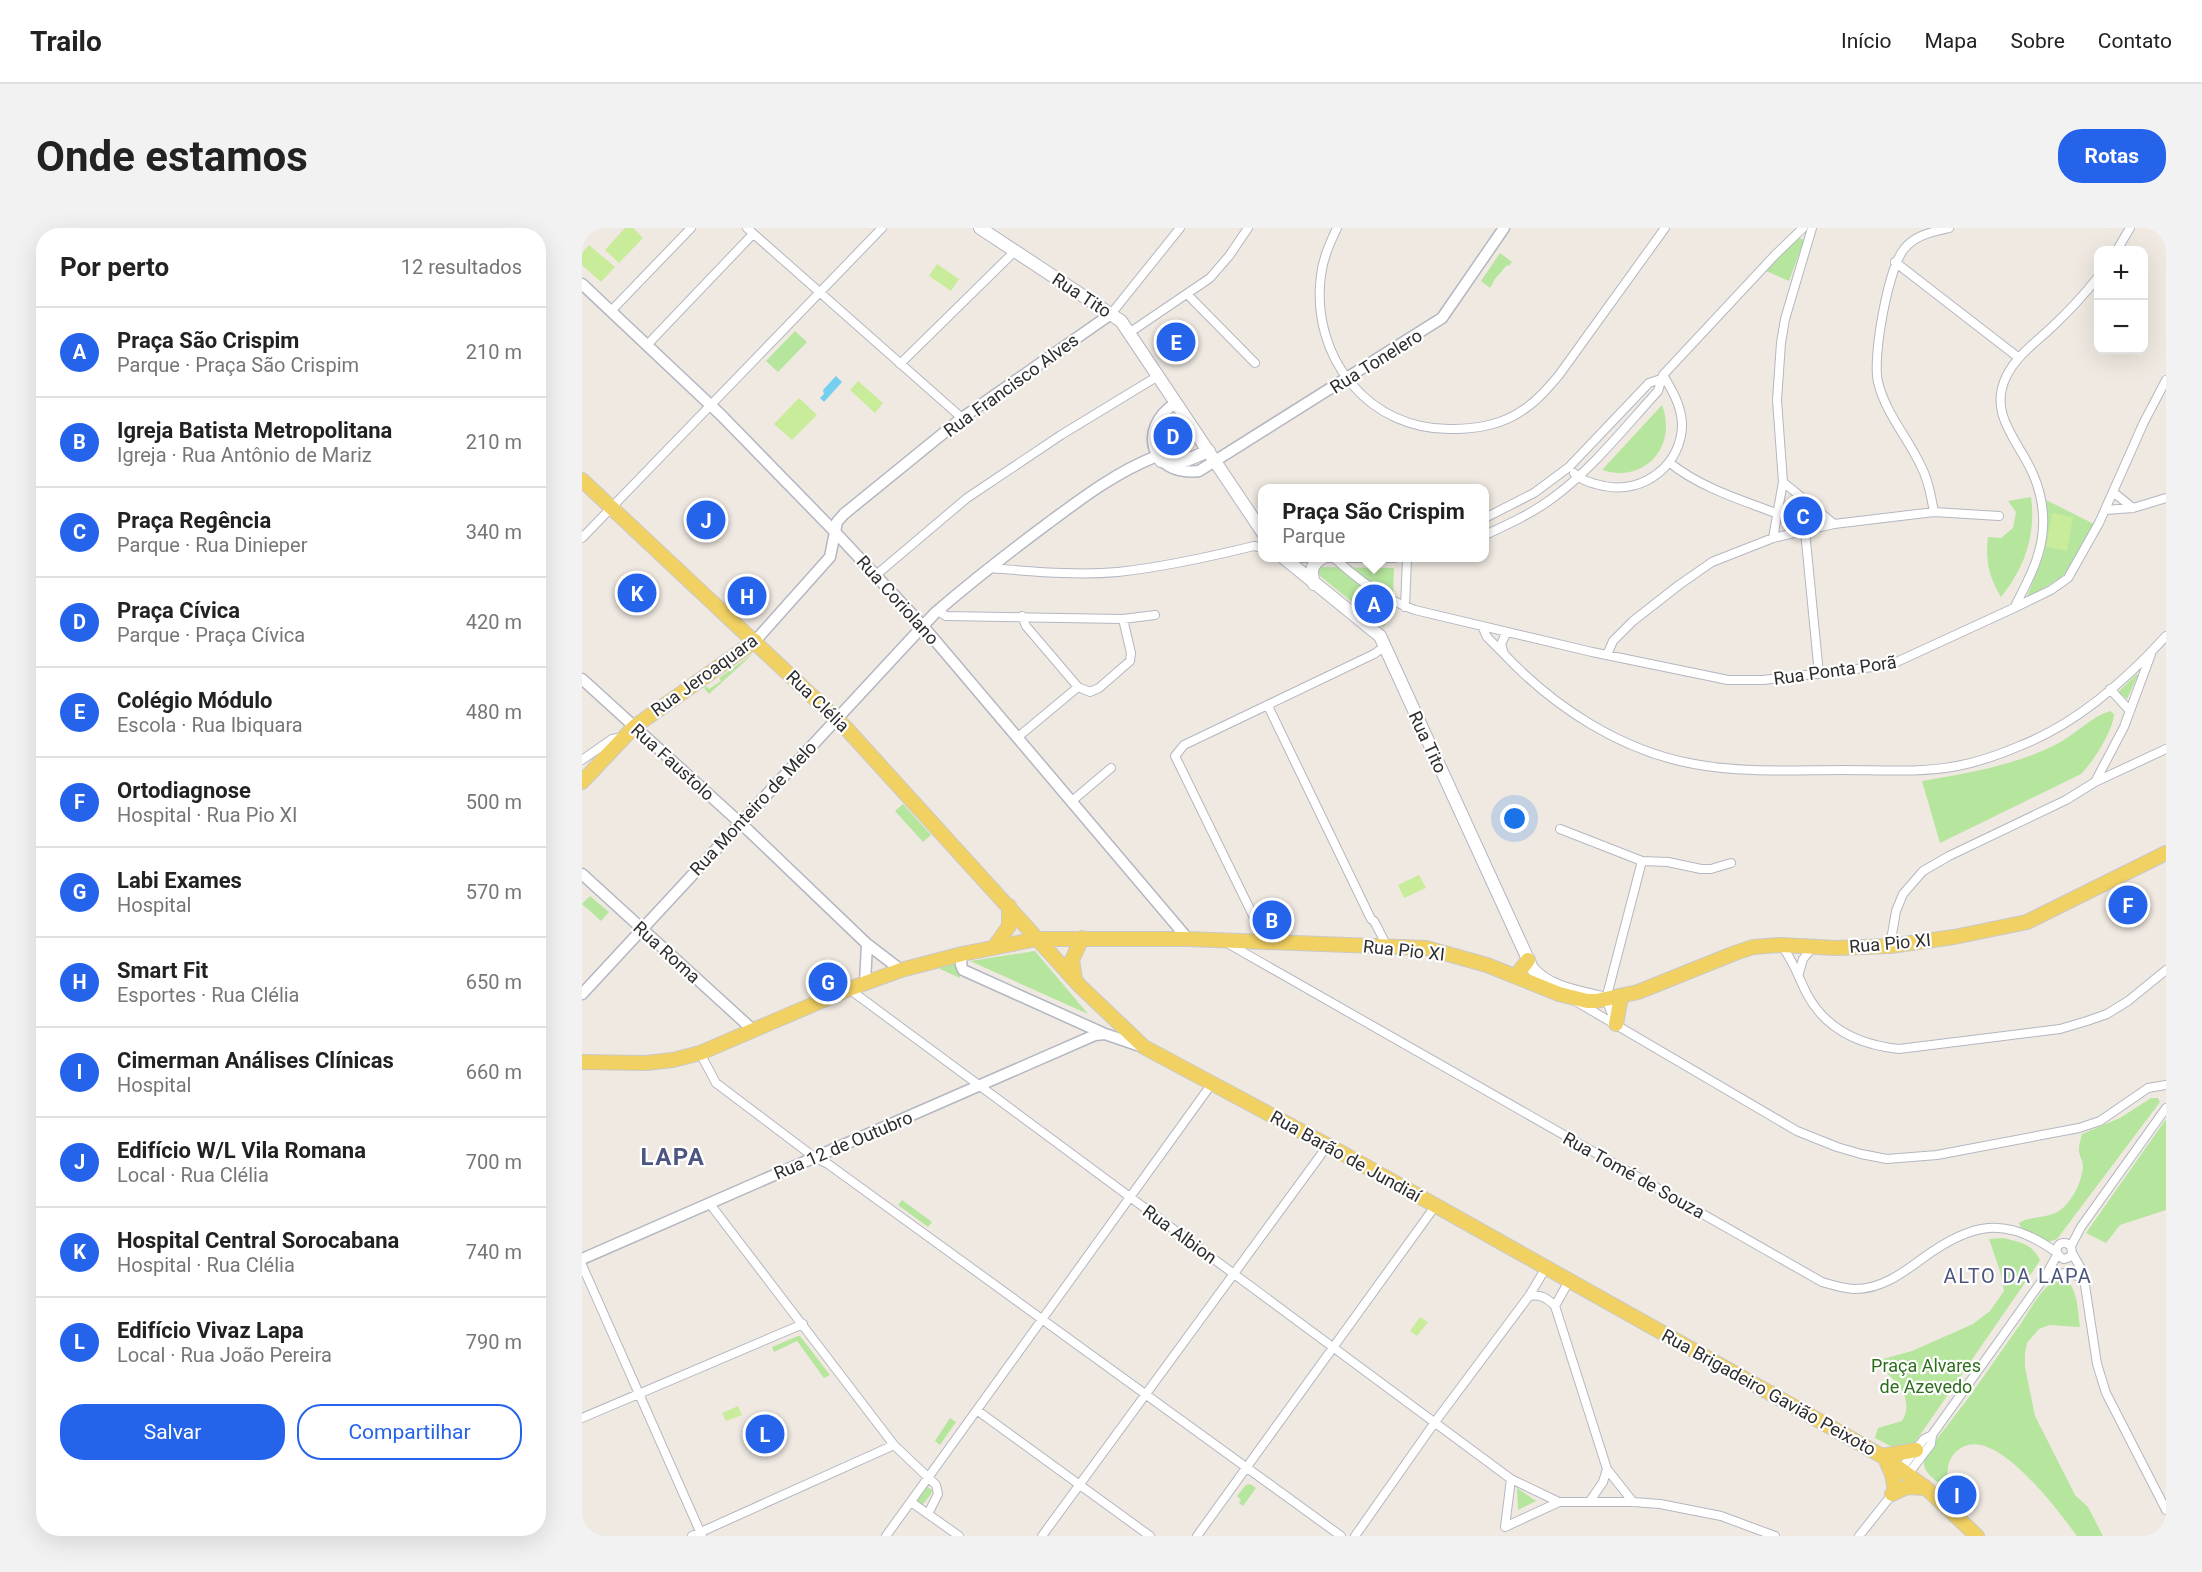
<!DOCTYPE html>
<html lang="pt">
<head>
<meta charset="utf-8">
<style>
  :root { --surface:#fff; --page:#f2f2f2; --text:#222; --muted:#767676; --line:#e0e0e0; --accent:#2563eb }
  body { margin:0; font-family:Roboto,sans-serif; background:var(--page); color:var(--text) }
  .controls { position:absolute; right:18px; top:18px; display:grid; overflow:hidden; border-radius:12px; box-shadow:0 6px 24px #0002 }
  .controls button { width:54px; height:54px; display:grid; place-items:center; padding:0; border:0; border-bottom:2px solid var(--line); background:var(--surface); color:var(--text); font:30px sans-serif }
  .you { position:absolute; left:933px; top:591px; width:21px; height:21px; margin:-15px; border:4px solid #fff; border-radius:50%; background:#1a73e8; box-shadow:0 0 0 9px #1a73e833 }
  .badge { display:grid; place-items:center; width:39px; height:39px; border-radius:50%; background:var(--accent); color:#fff; font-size:20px; font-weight:700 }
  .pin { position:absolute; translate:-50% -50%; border:3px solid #fff; box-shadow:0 2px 6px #0006 }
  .popup { position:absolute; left:676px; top:256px; width:231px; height:78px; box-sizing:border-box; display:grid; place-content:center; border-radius:12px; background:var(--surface); filter:drop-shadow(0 2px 4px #0005); font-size:20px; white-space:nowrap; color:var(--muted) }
  .popup b { font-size:22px; color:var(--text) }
  .popup::after { content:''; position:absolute; left:50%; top:100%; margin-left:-12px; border:12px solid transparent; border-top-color:var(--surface) }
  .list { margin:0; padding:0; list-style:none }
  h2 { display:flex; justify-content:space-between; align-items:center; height:78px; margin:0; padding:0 24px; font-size:26px }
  h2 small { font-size:20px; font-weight:400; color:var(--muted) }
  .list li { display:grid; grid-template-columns:39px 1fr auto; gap:18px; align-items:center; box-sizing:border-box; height:90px; padding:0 24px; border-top:2px solid var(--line) }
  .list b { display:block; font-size:22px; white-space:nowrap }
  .list p { margin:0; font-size:20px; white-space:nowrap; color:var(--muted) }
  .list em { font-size:20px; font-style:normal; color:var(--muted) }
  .actions { display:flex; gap:12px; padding:18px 24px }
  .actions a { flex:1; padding:14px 0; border:2px solid var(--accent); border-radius:24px; text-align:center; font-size:21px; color:var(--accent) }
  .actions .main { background:var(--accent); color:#fff }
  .map { position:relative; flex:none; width:1584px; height:1308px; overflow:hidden; border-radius:24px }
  header { display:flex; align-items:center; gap:36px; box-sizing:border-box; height:84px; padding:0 30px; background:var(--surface); border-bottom:2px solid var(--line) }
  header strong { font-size:28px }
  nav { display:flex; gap:33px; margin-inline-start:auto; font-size:21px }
  .intro { display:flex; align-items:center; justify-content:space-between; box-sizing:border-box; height:144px; padding:0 36px }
  h1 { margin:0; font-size:42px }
  .button { padding:15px 27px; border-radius:24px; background:var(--accent); color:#fff; font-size:21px; font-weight:700 }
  main { display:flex; gap:36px; padding:0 36px }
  aside { flex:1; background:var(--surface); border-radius:24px; box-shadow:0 6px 24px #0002 }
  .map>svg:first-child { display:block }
  .green { fill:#b6e59e }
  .pitch { fill:#c9ec9a }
  .water { fill:#75cff0 }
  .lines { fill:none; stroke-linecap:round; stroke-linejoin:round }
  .minor-casing { stroke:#b4b7c1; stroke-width:10 }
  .tertiary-casing { stroke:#b4b7c1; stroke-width:13 }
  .secondary-casing { stroke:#b4b7c1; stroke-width:14 }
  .primary-casing { stroke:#c9c9c9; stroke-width:16 }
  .minor { stroke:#fff; stroke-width:8 }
  .tertiary { stroke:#fff; stroke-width:10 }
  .secondary { stroke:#fff; stroke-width:12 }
  .primary { stroke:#f2d163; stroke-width:14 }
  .labels { text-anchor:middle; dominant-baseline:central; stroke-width:4.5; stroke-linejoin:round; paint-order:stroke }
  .street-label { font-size:18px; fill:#2e2e2e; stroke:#fff }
  .park-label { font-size:18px; fill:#2c6e1b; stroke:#fff }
  .neighbourhood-label { font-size:20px; letter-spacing:1.5px; fill:#4d5680; stroke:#fff }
  .district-label { font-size:24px; font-weight:bold; letter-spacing:1.5px; fill:#4d5680; stroke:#fff }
</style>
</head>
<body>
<header>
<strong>Trailo</strong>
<nav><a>Início</a><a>Mapa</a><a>Sobre</a><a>Contato</a></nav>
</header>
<div class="intro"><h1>Onde estamos</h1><a class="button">Rotas</a></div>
<main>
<aside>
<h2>Por perto<small>12 resultados</small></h2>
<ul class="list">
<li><span class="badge">A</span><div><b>Praça São Crispim</b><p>Parque · Praça São Crispim</p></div><em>210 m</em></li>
<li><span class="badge">B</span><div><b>Igreja Batista Metropolitana</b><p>Igreja · Rua Antônio de Mariz</p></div><em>210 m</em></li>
<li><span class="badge">C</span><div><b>Praça Regência</b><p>Parque · Rua Dinieper</p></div><em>340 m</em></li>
<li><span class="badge">D</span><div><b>Praça Cívica</b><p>Parque · Praça Cívica</p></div><em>420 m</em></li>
<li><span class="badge">E</span><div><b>Colégio Módulo</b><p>Escola · Rua Ibiquara</p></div><em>480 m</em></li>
<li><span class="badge">F</span><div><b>Ortodiagnose</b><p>Hospital · Rua Pio XI</p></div><em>500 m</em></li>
<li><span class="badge">G</span><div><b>Labi Exames</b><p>Hospital</p></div><em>570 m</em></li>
<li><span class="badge">H</span><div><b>Smart Fit</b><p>Esportes · Rua Clélia</p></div><em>650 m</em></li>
<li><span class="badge">I</span><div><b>Cimerman Análises Clínicas</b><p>Hospital</p></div><em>660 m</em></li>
<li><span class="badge">J</span><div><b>Edifício W/L Vila Romana</b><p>Local · Rua Clélia</p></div><em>700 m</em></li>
<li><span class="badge">K</span><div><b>Hospital Central Sorocabana</b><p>Hospital · Rua Clélia</p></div><em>740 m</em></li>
<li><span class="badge">L</span><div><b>Edifício Vivaz Lapa</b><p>Local · Rua João Pereira</p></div><em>790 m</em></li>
</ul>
<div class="actions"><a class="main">Salvar</a><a>Compartilhar</a></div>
</aside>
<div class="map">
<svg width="1584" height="1308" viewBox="0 0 1584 1308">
  <rect width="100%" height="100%" fill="#efe9e1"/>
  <!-- green -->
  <path class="green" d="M1215 9 1222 12 1207 53 1184 43Z
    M918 25 930 34 927 38 925 37 913 51 908 60 899 53Z
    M213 103 225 114 196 144 184 133Z
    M1080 177C1096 219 1062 256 1020 242Z
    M588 194H591L608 222H593L583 217C579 209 583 201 588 194Z
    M1449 269C1454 307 1443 339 1419 369 1407 349 1403 332 1406 309L1419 310 1431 300 1434 284 1426 273Z
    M1464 272 1512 296 1487 341 1478 350 1444 371 1462 326 1465 290Z
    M1213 274 1236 291V294L1207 301Z
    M734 339 812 340 811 367 813 385 801 399 738 348Z
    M172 425 127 466 122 460 124 458 127 461 139 453 137 450Z
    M1555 446 1556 447 1545 471 1536 464Z
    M1528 483 1532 486C1531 503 1511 534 1499 546L1358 615 1340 553C1388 545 1434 537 1477 515 1493 506 1511 488 1528 483Z
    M321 576 349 607 341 614 313 583Z
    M8 668 27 684 19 693 0 676Z
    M453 723 506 786 388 733Z
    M373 733 375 735 378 750 358 741 357 738Z
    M1569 870H1576L1578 874 1475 1011 1466 1014 1439 1000 1437 995C1446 988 1464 991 1477 983 1490 974 1500 954 1501 938 1501 932 1496 926 1497 920 1497 916 1499 910 1500 906L1538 890Z
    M1584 891V982L1538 997 1524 1015 1504 1005Z
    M320 972 350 994 346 999 316 977Z
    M1421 1010C1437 1014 1450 1015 1458 1032L1451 1043 1327 1223 1320 1224 1293 1210 1296 1200 1320 1193C1335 1168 1309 1147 1290 1134L1330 1123 1391 1096 1408 1083 1422 1063 1418 1043 1407 1011Z
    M1479 1049C1496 1055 1496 1084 1498 1099L1467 1097 1457 1101 1445 1115 1443 1125V1139L1453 1188 1493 1267 1506 1279 1521 1308H1495C1477 1284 1414 1197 1379 1220 1363 1230 1365 1245 1366 1262 1359 1256 1342 1246 1342 1236 1342 1224 1364 1200 1371 1190 1395 1160 1415 1128 1438 1097 1449 1081 1460 1057 1479 1049Z
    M216 1108H218L248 1147 242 1150 215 1113 192 1124 190 1119Z
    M368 1190 374 1194 358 1217 353 1213Z
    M668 1256 674 1260 661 1278 657 1275 659 1272 655 1268 664 1257Z
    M343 1257 351 1263 339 1279 331 1273Z
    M935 1260 954 1273 936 1282Z"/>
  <!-- pitch -->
  <path class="pitch" d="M43 0H51L61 10 37 35 23 22Z
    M7 17 33 39 19 54 0 37V25Z
    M355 36 377 51 369 63 347 48Z
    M276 153 301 175 293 185 268 162Z
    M217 170 235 187 210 212 192 196Z
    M1470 285 1491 289 1485 323 1464 319Z
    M837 647 844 660 822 670 816 657Z
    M838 1089 846 1094 835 1108 828 1103Z
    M156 1178 160 1187 144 1193 140 1185Z"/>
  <!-- water -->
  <path class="water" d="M254 148 260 154 242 174 238 170 242 166 241 162Z"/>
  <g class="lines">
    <!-- minor casing -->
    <g class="minor-casing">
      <path id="minor" d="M165 0 380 190
        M755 0C748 15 741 30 739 47 728 129 787 204 872 201 895 201 922 196 941 182 955 173 966 160 977 147L1083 0
        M1535 22 1548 0
        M1313 34 1437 130
        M605 66 673 135
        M29 83 109 0
        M529 86 598 0
        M547 105 628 50 647 28 666 0
        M66 116 171 6
        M318 136 433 23
        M1088 235C1119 260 1160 272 1196 286
        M992 245C999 253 1012 256 1022 258 1061 267 1101 236 1100 195 1099 177 1090 162 1081 147
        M1201 254 1252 296
        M1531 264 1551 280
        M1523 282 1551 280 1584 270
        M1352 284C1349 268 1346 251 1338 236 1325 209 1303 184 1296 154 1290 130 1306 41 1322 21 1333 7 1350 4 1367 0
        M903 290 952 265 987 239 1067 155 1079 151
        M1223 303 1237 446
        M903 307C927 296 951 285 972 269 1011 240 1043 199 1076 163L1081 147 1193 27 1221 0
        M0 310 300 0
        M1191 310 1201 254 1195 172 1199 115 1203 91 1230 0
        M715 330H813
        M752 330C777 352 801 371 833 382L1010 424 1146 452H1181L1308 437 1432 380 1469 362 1486 350 1517 295 1562 194 1584 152
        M406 340C448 343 493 348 536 344 582 339 627 329 672 318L681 320
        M294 347 385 270 479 207 576 148
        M823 379 825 330
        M1432 380C1445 355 1460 328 1461 299 1462 281 1458 262 1451 246 1437 213 1406 187 1424 149 1434 128 1453 115 1470 99 1487 83 1502 67 1516 49
        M356 383 364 388 541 391 573 387
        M440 388 444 398 496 459 508 464 517 460 548 433 549 425 541 391
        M900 398 905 409 922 426 919 416 925 404
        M922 426C972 479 1039 523 1112 536 1160 545 1213 542 1262 542 1299 542 1338 545 1375 538 1397 534 1419 526 1440 517 1495 495 1545 451 1584 408
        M1025 427 1031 413 1051 393 1097 357 1130 334 1191 310 1252 296 1352 284 1417 288
        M1528 461 1548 483
        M686 478 789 691 792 693 805 718
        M436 509 496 459
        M0 532 30 511 41 509
        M1513 554 1542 499 1569 426
        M490 573 529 540
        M978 601 1060 633 1086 634 1119 641H1129L1149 635
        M684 714 593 528 602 517 792 426 802 419
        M645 715 1240 1054C1250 1057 1260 1060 1271 1061 1298 1062 1321 1045 1341 1030 1389 995 1423 987 1474 1024
        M1199 717C1212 733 1216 749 1225 766 1244 802 1279 817 1317 821L1478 801 1505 793 1525 786 1546 773 1584 742
        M1308 718 1314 683 1321 666 1341 643 1367 628 1484 572 1513 554 1584 521
        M1217 745 1221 731 1231 719
        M267 761 929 1251 977 1274
        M995 774 1215 903 1255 919 1279 926 1305 931 1355 927 1497 900 1518 893 1566 860 1584 857
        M1033 794 1024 771 1060 633
        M118 825 134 855 232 929 246 936 759 1308
        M128 976 312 1217 354 1257 356 1266 346 1286
        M1489 1018 1490 1025 1501 1044 1515 1136 1524 1165 1584 1282
        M1489 1018 1499 999 1584 880
        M1489 1018C1478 1008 1467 1025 1482 1031L1488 1029 1490 1025
        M0 1037 120 1308
        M1464 1047 1485 1045 1495 1048
        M947 1068C959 1066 965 1070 973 1078L1025 1241 1051 1274
        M973 1078 988 1051
        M396 1183 568 1308
        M0 1190 221 1096
        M1319 1241 1342 1211 1350 1207 1464 1047 1475 1027
        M1324 1249 1349 1216 1350 1207
        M929 1251 923 1299 977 1274H1051L1078 1276 1139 1288 1193 1308
        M1008 1273 1021 1254 1025 1241
        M329 1274 377 1308
        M110 1308 312 1217
        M304 1308 631 854
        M460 1308 746 917
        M615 1308 854 977
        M773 1308 853 1194 947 1068 965 1038
        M1277 1308 1312 1264"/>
    </g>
    <!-- tertiary casing -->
    <g class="tertiary-casing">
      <path id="tertiary" d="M0 56 139 187 254 305 340 397 606 711
        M594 175C554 200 569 249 617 243L860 90 922 0
        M173 413 248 329 255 294 262 286 380 190 529 86
        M0 451 167 603 285 716 319 742
        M0 646 171 802
        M380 726 379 737 381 742 523 806 561 819
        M283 755 285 716
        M0 766 353 385C389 354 426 325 465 296 500 270 534 244 575 228
        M0 1031 513 807 523 806"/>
    </g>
    <!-- secondary casing -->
    <g class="secondary-casing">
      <path id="secondary" d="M398 0 539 93 681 305
        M579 233 605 232 627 223
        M702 330 798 408 950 740C966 760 997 764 1020 770
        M732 356C729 344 728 337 740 330"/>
    </g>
    <!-- primary casing -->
    <g class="primary-casing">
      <path id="primary" d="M0 252 263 499 498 758 562 819 760 925 1300 1228 1344 1260 1395 1308
        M0 554 52 499 173 413
        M413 718 427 698V678
        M934 748 946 732
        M493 751 490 732 500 710
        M1034 796 1039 769
        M0 834 64 835 91 832 118 825 267 761 319 742 380 726 455 711H606L844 720 905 737 977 766 1005 773H1014L1056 764 1153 725 1171 719 1199 717 1254 720 1308 718 1372 709 1445 694 1584 625
        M1300 1228 1334 1222
        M1303 1230 1310 1246 1313 1262
        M1310 1266 1325 1259 1344 1260"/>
    </g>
    <!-- minor -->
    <use href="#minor" class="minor"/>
    <!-- tertiary -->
    <use href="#tertiary" class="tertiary"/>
    <!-- secondary -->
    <use href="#secondary" class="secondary"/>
    <!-- primary -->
    <use href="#primary" class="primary"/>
  </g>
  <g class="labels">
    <!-- street labels -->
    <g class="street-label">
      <text transform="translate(500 67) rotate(33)">Rua Tito</text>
      <text transform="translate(794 133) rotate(-32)">Rua Tonelero</text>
      <text transform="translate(429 157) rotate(-36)">Rua Francisco Alves</text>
      <text transform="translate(316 372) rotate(48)">Rua Coriolano</text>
      <text transform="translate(1253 442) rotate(-8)">Rua Ponta Porã</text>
      <text transform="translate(122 447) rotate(-36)">Rua Jeroaquara</text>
      <text transform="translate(236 473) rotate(44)">Rua Clélia</text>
      <text transform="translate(846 514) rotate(65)">Rua Tito</text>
      <text transform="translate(91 534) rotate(42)">Rua Faustolo</text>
      <text transform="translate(171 580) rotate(-47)">Rua Monteiro de Melo</text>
      <text transform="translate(1308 715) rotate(-5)">Rua Pio XI</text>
      <text transform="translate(822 722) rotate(6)">Rua Pio XI</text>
      <text transform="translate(85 724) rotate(42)">Rua Roma</text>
      <text transform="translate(261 917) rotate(-23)">Rua 12 de Outubro</text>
      <text transform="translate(764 928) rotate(29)">Rua Barão de Jundiaí</text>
      <text transform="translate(1052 947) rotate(29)">Rua Tomé de Souza</text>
      <text transform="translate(598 1006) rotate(36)">Rua Albion</text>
      <text transform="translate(1187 1164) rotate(29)">Rua Brigadeiro Gavião Peixoto</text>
    </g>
    <!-- park labels -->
    <g class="park-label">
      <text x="1344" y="1137">Praça Alvares<tspan x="1344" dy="21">de Azevedo</tspan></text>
    </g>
    <!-- neighbourhood labels -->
    <g class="neighbourhood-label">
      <text x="1436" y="1048">ALTO DA LAPA</text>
    </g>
    <!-- district labels -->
    <g class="district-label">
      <text x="91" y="929">LAPA</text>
    </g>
  </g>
</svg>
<div class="controls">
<button>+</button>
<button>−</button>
</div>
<div class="you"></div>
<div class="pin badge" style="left:792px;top:376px">A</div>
<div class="popup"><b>Praça São Crispim</b>Parque</div>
<div class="pin badge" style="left:690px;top:692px">B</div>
<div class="pin badge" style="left:1221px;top:288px">C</div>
<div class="pin badge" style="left:591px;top:208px">D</div>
<div class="pin badge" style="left:594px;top:114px">E</div>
<div class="pin badge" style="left:1546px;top:677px">F</div>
<div class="pin badge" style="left:246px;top:754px">G</div>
<div class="pin badge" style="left:165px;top:368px">H</div>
<div class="pin badge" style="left:1375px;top:1267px">I</div>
<div class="pin badge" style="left:124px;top:292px">J</div>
<div class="pin badge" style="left:55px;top:365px">K</div>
<div class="pin badge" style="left:183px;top:1206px">L</div>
</div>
</main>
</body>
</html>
